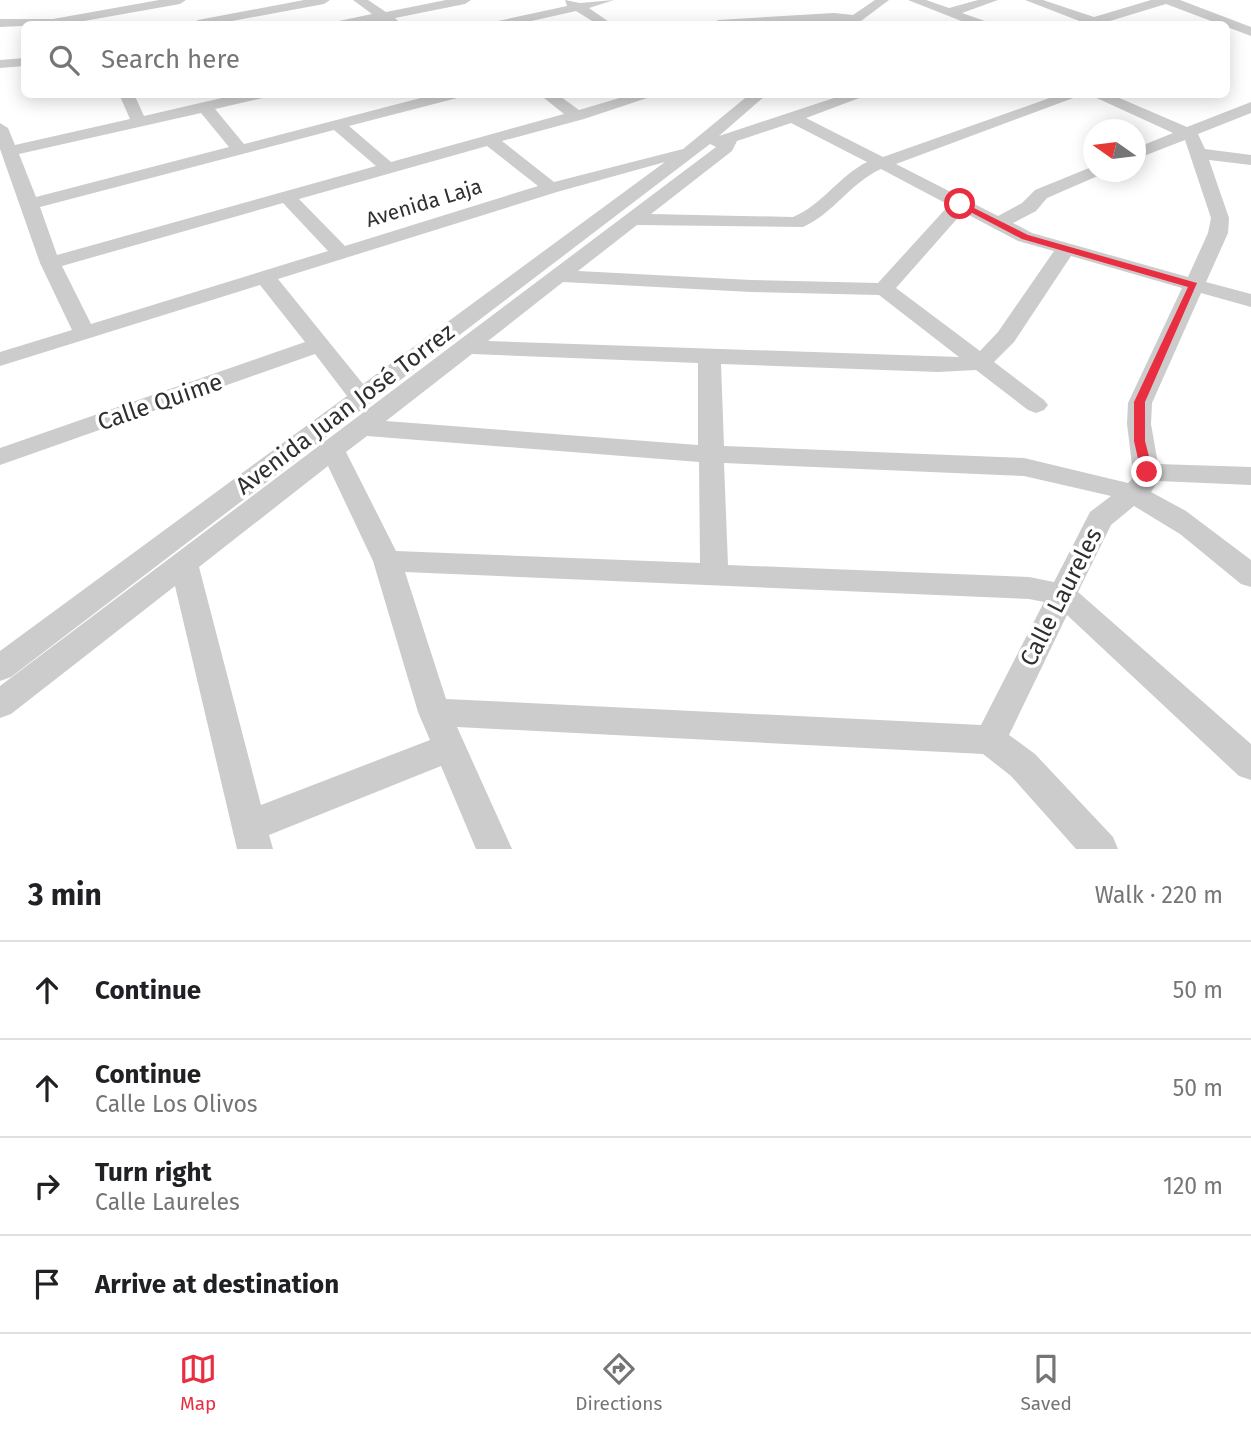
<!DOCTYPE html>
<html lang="en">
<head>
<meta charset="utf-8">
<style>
  :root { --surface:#fff; --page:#f6f6f6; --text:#202124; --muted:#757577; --line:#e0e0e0; --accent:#e92e42 }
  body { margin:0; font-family:"Fira Sans",sans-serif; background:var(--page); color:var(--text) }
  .compass { position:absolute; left:1083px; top:119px; width:63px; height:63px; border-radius:50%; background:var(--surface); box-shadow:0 4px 18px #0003; rotate:284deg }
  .stop { position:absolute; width:21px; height:21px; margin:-16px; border:5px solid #e92e42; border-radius:50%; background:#fff }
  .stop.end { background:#e92e42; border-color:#fff; box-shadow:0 2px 7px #0008 }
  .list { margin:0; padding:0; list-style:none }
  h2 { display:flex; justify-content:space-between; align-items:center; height:91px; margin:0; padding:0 28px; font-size:30px }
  h2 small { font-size:23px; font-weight:400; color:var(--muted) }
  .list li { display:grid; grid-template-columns:46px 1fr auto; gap:21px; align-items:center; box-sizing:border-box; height:98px; padding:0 28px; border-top:2px solid var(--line) }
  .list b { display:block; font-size:26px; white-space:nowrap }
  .list p { margin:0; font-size:23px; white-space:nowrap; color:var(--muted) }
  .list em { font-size:23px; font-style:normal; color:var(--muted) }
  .icon { flex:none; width:38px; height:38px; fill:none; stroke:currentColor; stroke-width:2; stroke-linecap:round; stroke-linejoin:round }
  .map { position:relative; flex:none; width:1251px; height:849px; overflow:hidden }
  .search { position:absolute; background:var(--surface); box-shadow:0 4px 18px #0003; left:21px; right:21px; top:21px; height:77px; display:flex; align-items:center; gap:18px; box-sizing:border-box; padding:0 24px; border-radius:10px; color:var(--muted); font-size:26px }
  .sheet { height:483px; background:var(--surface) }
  nav { display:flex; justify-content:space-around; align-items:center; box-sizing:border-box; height:98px; border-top:2px solid var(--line); background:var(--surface); font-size:19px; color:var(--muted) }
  nav a { display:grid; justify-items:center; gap:4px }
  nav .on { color:var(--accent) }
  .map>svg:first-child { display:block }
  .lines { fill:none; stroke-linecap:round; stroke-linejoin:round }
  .minor { fill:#ccc; fill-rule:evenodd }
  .route { fill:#e92e42 }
  .labels { text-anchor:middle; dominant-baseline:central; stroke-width:7; stroke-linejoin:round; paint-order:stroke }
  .far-street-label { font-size:21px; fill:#2f2f2f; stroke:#fff }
  .street-label { font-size:24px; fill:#2f2f2f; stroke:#fff }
</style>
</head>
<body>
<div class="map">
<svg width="1251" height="849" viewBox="0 0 1251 849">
  <rect width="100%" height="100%" fill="#fff"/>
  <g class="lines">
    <!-- minor -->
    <path class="minor" d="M159 0H186L180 4 67 24 0 27V19H53Z
      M304 0H330L324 4 216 24H191L198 20Z
      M353 0H368L386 12 446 0H471L465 4 395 18 399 22 397 24H387L381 21 362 24H338L339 21 372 14Z
      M565 0 580 3 614 0 589 8 612 24H597L576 11 518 24H496L498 21 567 6Z
      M875 0H889L857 24H843L844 22 834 21 711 24 718 20 834 13 853 15Z
      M908 0H926L949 8 978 0H998L962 13 985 21 986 24H969Z
      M1025 0H1043L1094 17 1151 0H1180L1251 27V36L1166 4 1100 24H1081L1082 22Z
      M24 58V66L0 68V60Z
      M119 94H134L144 116 239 94H269L267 97 215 109 244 144 436 94H463L461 97 349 126 391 162 564 114 539 94H557L579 110 633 94H659L584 119 502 141 554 182 683 149 750 94H767L719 136 846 94H870L806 118 883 157 1061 94H1084L896 164 998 216 1022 203 1035 190 1094 166V172H1102L1100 175 1047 198 1036 211 1013 223 1032 233 1188 277 1208 233 1211 218 1185 140 1136 159V148L1173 133 1088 94H1110L1187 127 1251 102V113L1198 134 1205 149 1251 155V165L1209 160 1229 218 1228 233 1206 282 1251 294V307L1201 293 1152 403 1151 424 1158 464 1251 467V485L1158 481 1151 492 1186 511 1251 560V587L1241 584 1180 534 1134 506 1111 525 1078 592 1251 744V780L1239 776 1067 615 1009 735 1035 754 1113 837 1118 849H1076L1011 776 983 754 457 727 512 849H476L441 766 269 835 273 849H237L175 586 11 714 0 718V686L716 147 710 144 11 677 0 681V651L347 396 315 354 0 465V448L305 342 260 285 0 366V352L72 330 40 263 0 149V123L8 128 15 145 130 119ZM201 113 229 147 36 197 19 154ZM791 123 867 162C839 176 822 205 793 217L651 214 732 151 737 141ZM334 130 376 166 57 255 40 207ZM487 146 538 186 345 246 299 199ZM665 162 363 384 278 279 557 192ZM881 169 949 205 878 283 751 280 578 271 637 225 803 227C833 214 850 183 881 169ZM283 203 328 251 91 324 62 266ZM963 212 1018 241 1054 251 998 332 980 351 896 288ZM1071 256 1182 288 1128 403 1127 424 1133 473 1132 479 1128 483 1024 458 724 446 721 364 938 372 976 370 1028 410 1036 413 1044 410 1048 405 1044 400 994 362 1014 342ZM563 282 751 292 879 295 959 357 488 341ZM472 354 698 363V445L386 421ZM367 436 699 462 700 563 396 551 346 452ZM724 463 1024 476 1111 496 1090 512 1054 582 1029 577 728 565ZM328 466 373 561 418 712 430 740 261 805 199 567ZM405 572 1029 599 1044 602 981 725 446 699Z"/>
  </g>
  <!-- route -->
  <path class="route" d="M960 201 1028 235 1197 283 1145 402V441L1153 472 1151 475 1147 476 1141 472 1134 441V402L1188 287 1022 239 957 205Z"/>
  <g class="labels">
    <!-- far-street labels -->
    <g class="far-street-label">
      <text transform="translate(424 203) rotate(-17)">Avenida Laja</text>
    </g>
    <!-- street labels -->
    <g class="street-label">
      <text transform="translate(160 402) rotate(-19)">Calle Quime</text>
      <text transform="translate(345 409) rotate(-37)">Avenida Juan José Torrez</text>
      <text transform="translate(1061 597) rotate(-63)">Calle Laureles</text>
    </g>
  </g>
</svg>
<svg class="compass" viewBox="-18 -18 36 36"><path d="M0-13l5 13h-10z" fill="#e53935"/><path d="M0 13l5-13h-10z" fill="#757577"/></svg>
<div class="stop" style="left:960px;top:204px"></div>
<div class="stop end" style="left:1147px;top:472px"></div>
<div class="search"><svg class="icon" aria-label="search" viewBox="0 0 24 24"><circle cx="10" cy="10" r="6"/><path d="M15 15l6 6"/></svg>Search here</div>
</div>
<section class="sheet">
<h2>3 min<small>Walk · 220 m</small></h2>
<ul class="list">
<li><svg class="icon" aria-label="ahead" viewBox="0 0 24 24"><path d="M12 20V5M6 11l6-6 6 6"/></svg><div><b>Continue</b></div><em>50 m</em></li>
<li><svg class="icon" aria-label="ahead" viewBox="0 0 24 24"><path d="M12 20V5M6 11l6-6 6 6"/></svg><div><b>Continue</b><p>Calle Los Olivos</p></div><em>50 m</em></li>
<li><svg class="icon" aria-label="right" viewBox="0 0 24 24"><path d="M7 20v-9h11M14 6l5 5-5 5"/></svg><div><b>Turn right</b><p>Calle Laureles</p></div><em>120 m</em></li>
<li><svg class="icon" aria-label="arrive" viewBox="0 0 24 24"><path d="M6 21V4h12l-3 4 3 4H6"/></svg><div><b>Arrive at destination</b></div></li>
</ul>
</section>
<nav>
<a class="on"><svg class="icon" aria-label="map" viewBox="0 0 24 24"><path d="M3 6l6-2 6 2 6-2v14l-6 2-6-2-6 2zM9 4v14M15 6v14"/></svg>Map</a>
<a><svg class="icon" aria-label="directions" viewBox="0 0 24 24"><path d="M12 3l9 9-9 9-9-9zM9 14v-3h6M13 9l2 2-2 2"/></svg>Directions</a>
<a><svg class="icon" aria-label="saved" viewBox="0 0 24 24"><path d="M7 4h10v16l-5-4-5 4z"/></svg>Saved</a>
</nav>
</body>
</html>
